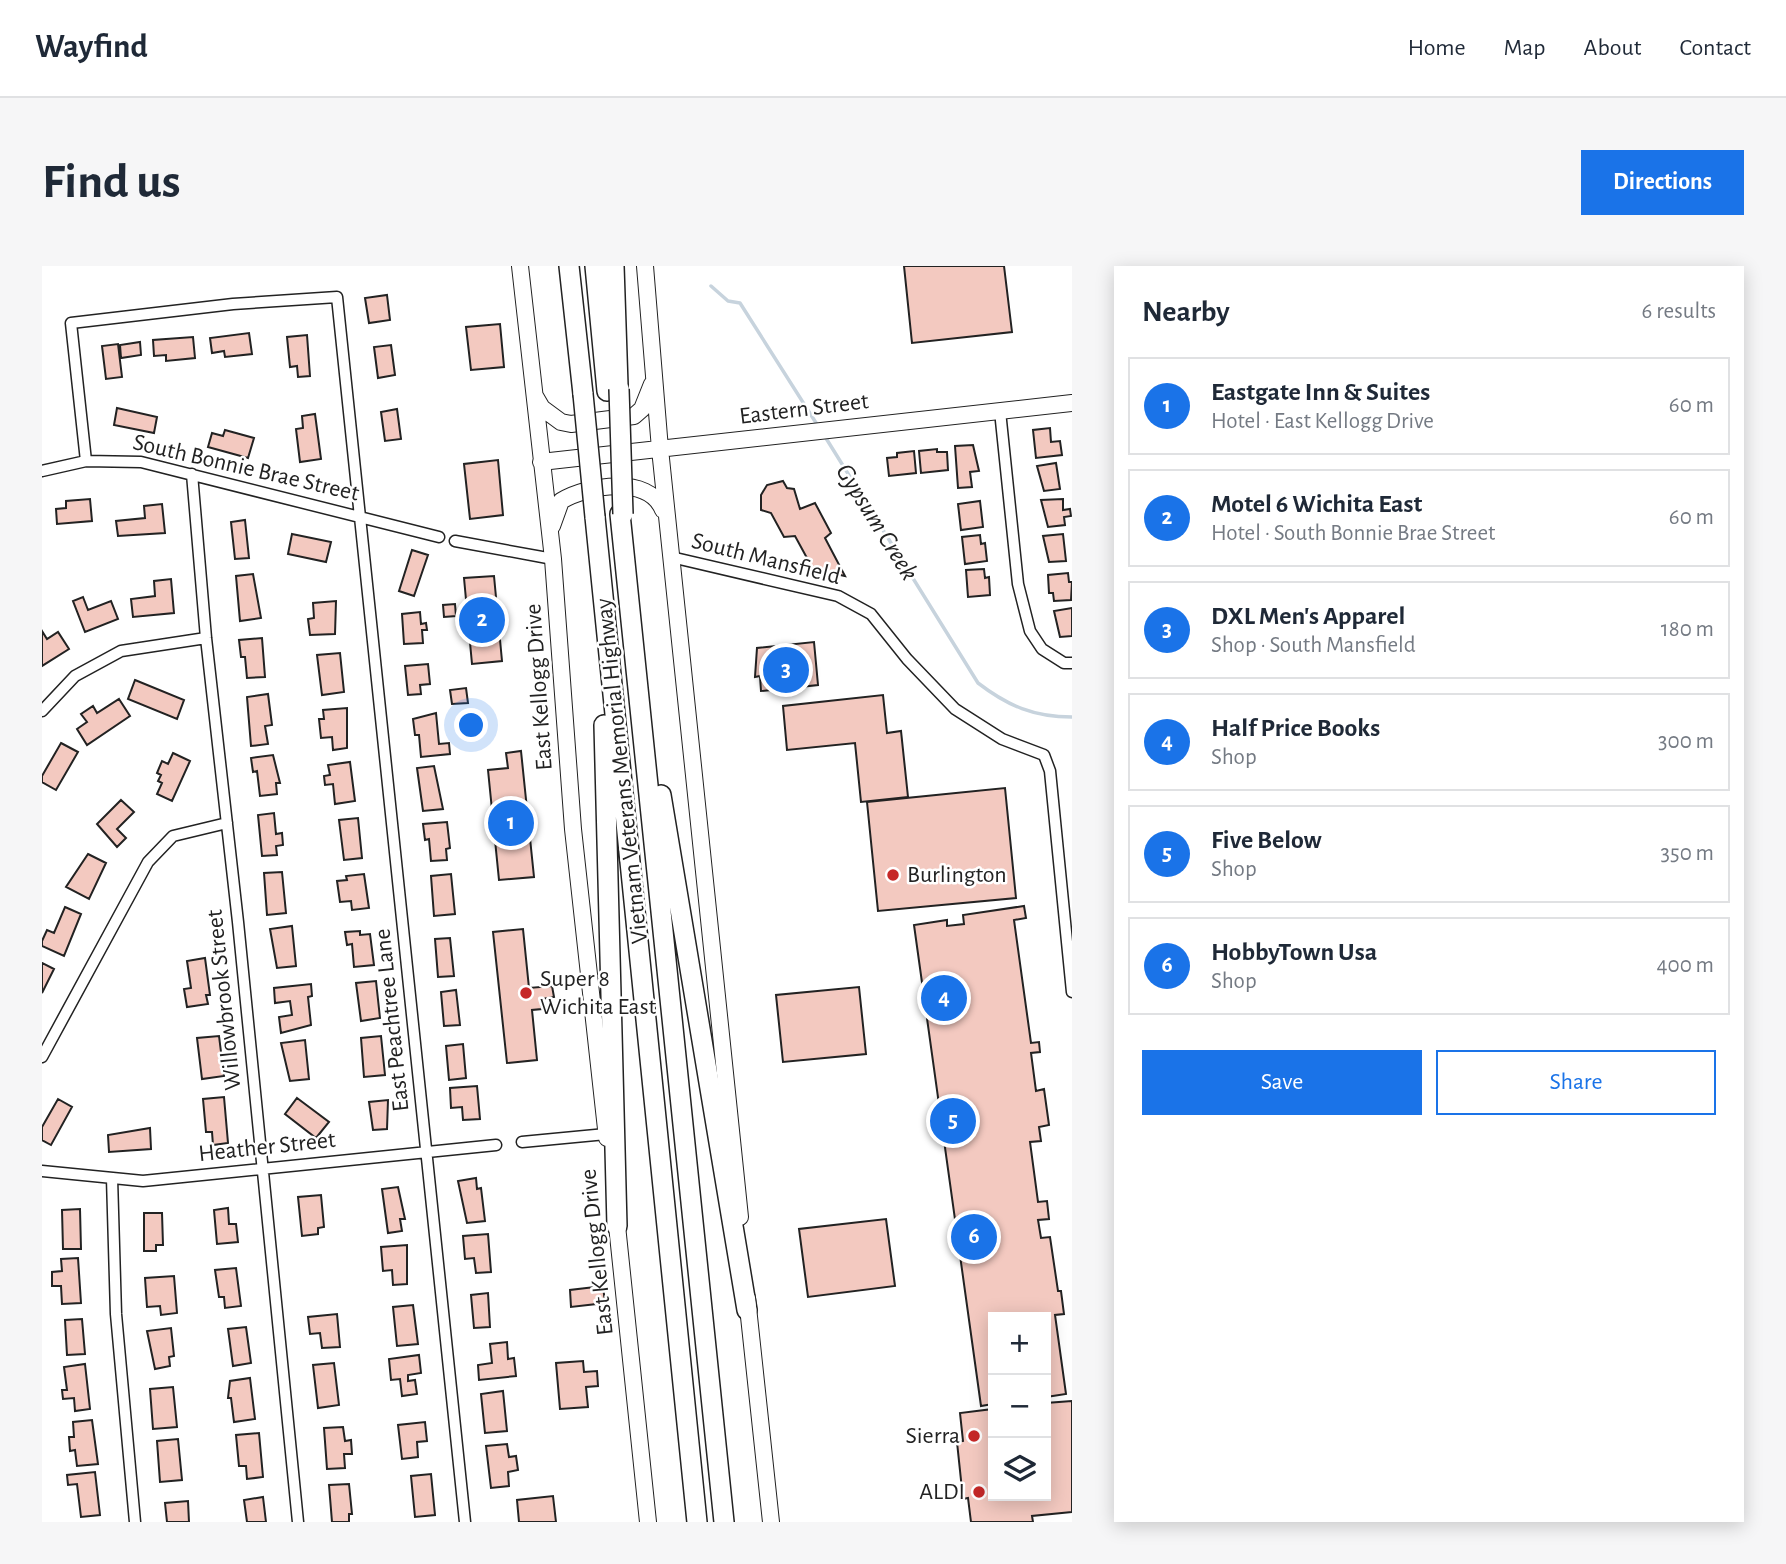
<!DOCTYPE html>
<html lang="en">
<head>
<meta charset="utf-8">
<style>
  :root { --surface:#fff; --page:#f6f6f7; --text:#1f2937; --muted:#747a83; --line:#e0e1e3; --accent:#1a73e8 }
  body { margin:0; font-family:"Alegreya Sans",sans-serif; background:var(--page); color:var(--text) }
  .controls { position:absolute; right:21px; bottom:21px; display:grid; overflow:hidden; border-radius:0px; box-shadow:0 4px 18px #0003 }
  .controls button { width:63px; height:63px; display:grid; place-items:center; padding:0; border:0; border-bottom:2px solid var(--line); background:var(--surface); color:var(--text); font:35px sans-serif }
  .you { position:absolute; left:430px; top:460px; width:24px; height:24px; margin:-18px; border:5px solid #fff; border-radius:50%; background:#1a73e8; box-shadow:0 0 0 10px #1a73e833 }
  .badge { display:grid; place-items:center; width:46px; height:46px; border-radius:50%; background:var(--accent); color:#fff; font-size:23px; font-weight:700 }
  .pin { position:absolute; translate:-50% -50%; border:4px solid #fff; box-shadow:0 2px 7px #0006 }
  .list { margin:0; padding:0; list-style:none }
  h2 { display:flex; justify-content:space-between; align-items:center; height:91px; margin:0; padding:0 28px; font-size:30px }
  h2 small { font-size:23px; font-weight:400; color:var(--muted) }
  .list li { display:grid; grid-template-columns:46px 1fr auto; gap:21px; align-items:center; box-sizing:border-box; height:98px; margin:0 14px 14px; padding:0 14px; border:2px solid var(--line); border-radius:0px }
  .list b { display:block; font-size:26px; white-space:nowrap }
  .list p { margin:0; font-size:23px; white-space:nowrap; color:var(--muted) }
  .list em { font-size:23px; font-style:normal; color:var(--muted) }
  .actions { display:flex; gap:14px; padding:21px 28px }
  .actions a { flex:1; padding:16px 0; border:2px solid var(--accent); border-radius:0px; text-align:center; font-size:24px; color:var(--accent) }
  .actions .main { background:var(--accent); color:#fff }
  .icon { flex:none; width:38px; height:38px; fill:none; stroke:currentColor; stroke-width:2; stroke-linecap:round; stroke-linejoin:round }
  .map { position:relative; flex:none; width:1030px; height:1256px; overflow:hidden; border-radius:0px }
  header { display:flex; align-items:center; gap:42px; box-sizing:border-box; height:98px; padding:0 35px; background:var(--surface); border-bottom:2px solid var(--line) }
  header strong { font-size:33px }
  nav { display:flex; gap:38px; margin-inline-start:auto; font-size:24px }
  .intro { display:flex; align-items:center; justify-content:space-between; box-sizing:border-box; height:168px; padding:0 42px }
  h1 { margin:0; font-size:49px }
  .button { padding:18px 32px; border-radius:0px; background:var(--accent); color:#fff; font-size:24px; font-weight:700 }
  main { display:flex; gap:42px; padding:0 42px }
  aside { flex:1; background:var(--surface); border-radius:0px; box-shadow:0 4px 18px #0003 }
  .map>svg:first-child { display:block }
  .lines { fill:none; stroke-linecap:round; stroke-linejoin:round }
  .stream { stroke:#c7d3dd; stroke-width:3.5 }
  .building { fill:#f3c9c0; stroke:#222; stroke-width:2 }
  .street-casing { stroke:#222; stroke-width:13 }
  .secondary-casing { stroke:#222; stroke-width:18 }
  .highway-casing { stroke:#222; stroke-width:22 }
  .street { stroke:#fff; stroke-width:10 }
  .secondary { stroke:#fff; stroke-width:16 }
  .highway { stroke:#fff; stroke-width:19 }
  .highway-bridge-casing { stroke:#222; stroke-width:22; stroke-linecap:butt }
  .highway-bridge { stroke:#fff; stroke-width:19 }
  .poi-dot { fill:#c62828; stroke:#fff; stroke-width:2.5 }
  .labels { text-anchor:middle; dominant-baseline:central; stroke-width:5; stroke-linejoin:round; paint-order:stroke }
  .street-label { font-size:24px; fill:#222; stroke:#fff }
  .poi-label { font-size:24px; fill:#222; stroke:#fff; text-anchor:start }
  .water-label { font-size:26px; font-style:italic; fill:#222; stroke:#fff }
</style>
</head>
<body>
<header>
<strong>Wayfind</strong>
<nav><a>Home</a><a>Map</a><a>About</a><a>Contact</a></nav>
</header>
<div class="intro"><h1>Find us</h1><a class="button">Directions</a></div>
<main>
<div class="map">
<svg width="1030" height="1256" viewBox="0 0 1030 1256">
  <rect width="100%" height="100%" fill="#fff"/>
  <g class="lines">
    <!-- stream -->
    <path class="stream" d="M669 20 686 35 698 37 776 160
      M782 169 936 417C966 440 992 451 1030 451"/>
  </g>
  <!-- building -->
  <path class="building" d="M862 0H962L970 66 870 77Z
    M345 29 348 54 327 57 323 32Z
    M458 58 462 101 429 104 424 61Z
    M207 67 210 88 183 91 182 85 170 87 168 72Z
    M265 69 268 110 256 111 255 100 248 101 245 71Z
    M151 71 153 92 124 95V89L112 90 111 74Z
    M98 76 99 89 79 92 78 79Z
    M76 78 80 111 64 113 60 80Z
    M349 79 353 109 336 112 332 81Z
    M75 142 115 151 112 167 72 159Z
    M355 143 359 173 343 175 339 146Z
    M273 148 279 193 258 196 254 163 261 162 260 150Z
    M1008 162 1009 176 1018 175 1020 189 994 192 991 164Z
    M183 164 212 172 206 192 166 181 170 167 181 170Z
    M931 179 937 205 928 206 930 221 916 222 913 180Z
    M895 183V186H905L906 204 879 207 877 185Z
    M872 185 874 207 847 210 845 192 855 191V187Z
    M456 194 461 249 428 253 422 198Z
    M1014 197 1018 223 1002 225 995 200Z
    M741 215 745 222 752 223 758 243 773 237 789 267 783 272 803 310 771 303 753 270 742 271 729 247 719 244V229L725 219Z
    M48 233 50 255 15 258 14 243 24 242V235Z
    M1021 233V244L1028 243 1029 250 1022 251 1023 259 1006 261 999 234Z
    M938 235 941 261 919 264 916 238Z
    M120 238 123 267 76 270 74 255 103 252 102 240Z
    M203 254 207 292 193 293 189 256Z
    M250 268 289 276 284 296 246 288Z
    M1021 268 1024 295 1007 296 1001 270Z
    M938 269 939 278 943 277 945 295 923 298 920 271Z
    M370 284 386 289 372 330 357 325Z
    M942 303 943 312 947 311 948 329 926 331 924 304Z
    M1026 307 1027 316H1030L1029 334 1012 335 1011 327H1007L1006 309Z
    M211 308 219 352 198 355 194 310Z
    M452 310 460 395 430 398 422 312Z
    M129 313 132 347 91 351 89 333 113 330 112 315Z
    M41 331 46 344 69 335 76 353 43 366 31 335Z
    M294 335 293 368 268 369 266 353 272 352 271 337Z
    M413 338 414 350 402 351 401 339Z
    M1030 342V370L1018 371 1012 345Z
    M378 346 379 358 384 357 385 364H380L381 377 362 378 360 348Z
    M0 365 5 373 16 366 27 383 0 400Z
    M220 372 223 411 205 412 203 391H199L197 374Z
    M772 376 776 419 719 425 718 410 713 411 715 382Z
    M298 387 302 426 280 429 275 389Z
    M386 398 388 418 378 419 379 428 366 429 363 400Z
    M93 414 142 434 135 453 86 433Z
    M424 422 426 437 410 438 408 424Z
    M226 428 230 459 223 460 226 478 209 480 205 431Z
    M841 429 845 467 859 465 866 531 819 536 813 477 745 484 741 440Z
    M77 433 88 450 45 479 35 463 45 456 39 448 51 440 55 447Z
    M305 442V482L291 484 290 471 279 472 277 453H282L281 444Z
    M394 447 397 478 407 477 408 488 379 491 377 469H373L371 453Z
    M19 477 36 486 14 524 0 516V510Z
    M479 485 492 611 457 614 446 504 466 502 464 487Z
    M131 487 148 495 130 535 115 528 120 517 116 515 119 509 115 507 120 495 126 498Z
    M231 489 238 517H234L235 528 218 530 215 505 211 506 209 492Z
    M308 496 313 535 293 538 291 518 283 519 282 510 288 509 286 499Z
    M392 500 401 543 381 545 375 502Z
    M963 522 974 632 836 645 825 536Z
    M79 534 92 546 75 563 84 572 75 581 55 558Z
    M232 547 234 568 240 567 241 579 234 580 235 589 220 590 216 549Z
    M316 552 320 592 302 594 297 554Z
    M405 556 408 582 404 583 405 594 389 595 387 573 383 574 381 558Z
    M46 588 64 597 47 633 24 621Z
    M240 606 244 647 225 649 222 607Z
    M322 608 327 642 310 644 309 635 298 636 295 615 305 614 304 610Z
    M409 608 413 648 392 650 389 610Z
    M982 640 984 652 972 654 989 777 997 776 998 786 989 787 994 825 1002 823 1007 859 997 861 999 875 988 876 996 936 1005 935 1007 953 996 954 999 972 1008 971 1016 1025H1019L1022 1048 1013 1049 1024 1128 1004 1131V1051H951V1138L939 1140 872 659 905 654V660L922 658 921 649Z
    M23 641 39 648 22 690 0 680V675L5 664 12 667Z
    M250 660 254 700 235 702 228 663Z
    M481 663 487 722 510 720 512 731 499 733 500 743 490 744 495 794 465 797 451 666Z
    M318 665V669L328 668 332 699 312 701 310 678 305 679 303 666Z
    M408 672 412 710 396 711 393 673Z
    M163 692 168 729H164L166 738 145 741 142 723 149 722 145 695Z
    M0 697 12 703 0 727Z
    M334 715 338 752 319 755 314 717Z
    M269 718 270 730 266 731 269 759 239 767 237 751 250 749 248 735 233 737 232 722Z
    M817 721 824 788 741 796 734 729Z
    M414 724 418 759 402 760 399 726Z
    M177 770 182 810 160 813 155 772Z
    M339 770 343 809 322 811 319 772Z
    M263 774 267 813 248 815 239 777Z
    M421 778 424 812 407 814 404 780Z
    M435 820 438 853 421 854 420 841 409 842 408 822Z
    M182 831 186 877 171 879 170 866H164L161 833Z
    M255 832 287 856 274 872 243 848Z
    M16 833 30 841 9 879 0 874V861Z
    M346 834 345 863 331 864 327 836Z
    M108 862 109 883 67 886 66 869Z
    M434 912 435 923 439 922 443 955 425 957 416 915Z
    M356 921 363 953H358L360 965 346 967 340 923Z
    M279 929 282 961 276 962V968L260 970 256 931Z
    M186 942 187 958H194L196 976 175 978 172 944Z
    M38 943 39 983H21L20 944Z
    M102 947H120L121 979H114V985H102Z
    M844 953 853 1020 766 1031 757 963Z
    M446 968 449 1006 434 1007 432 992 423 993 421 970Z
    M365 979V1018L351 1019 350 1004 341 1005 339 981Z
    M36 992 39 1037 20 1038 19 1020H10V1006L20 1005 19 993Z
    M194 1002 199 1040 183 1042 182 1031H177L173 1004Z
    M132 1010 135 1047 119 1049 118 1040 105 1041 103 1012Z
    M561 1020 563 1037 529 1041 528 1024Z
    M446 1027 448 1061 432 1062 429 1029Z
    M371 1039 376 1078 355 1080 351 1041Z
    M295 1048 298 1081 280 1082 278 1067 268 1068 266 1051Z
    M40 1053 43 1088 25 1089 23 1054Z
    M204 1061 209 1097 191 1100 186 1063Z
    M129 1062 132 1090 127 1091 128 1100 113 1103 105 1065Z
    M465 1076 466 1093 472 1092 474 1110 437 1114 436 1099 450 1097 448 1078Z
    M377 1089 379 1107 366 1109V1115L373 1114 375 1128 360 1130 358 1113 349 1114 347 1093Z
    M541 1095 542 1106 555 1105 556 1120 544 1121 546 1141 518 1143 514 1097Z
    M292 1097 297 1139 276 1142 271 1099Z
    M43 1098 48 1143 33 1145 32 1132 21 1133 20 1124H25L22 1101Z
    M208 1112 213 1153 192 1156 189 1132H186L188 1115Z
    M131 1121 135 1161 111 1163 108 1123Z
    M461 1125 465 1165 443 1167 439 1128Z
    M1030 1135V1246L990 1250 991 1256H929L926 1232 921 1233 915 1176 921 1175 918 1147 951 1143V1230H1004V1137Z
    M50 1154 56 1198 35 1200 33 1184 28 1185 27 1171H32L31 1156Z
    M383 1156 385 1175 375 1176 376 1191 360 1193 356 1159Z
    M301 1161 303 1175 309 1174 310 1188H302L303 1202 285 1203 282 1162Z
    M217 1167 221 1211 205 1213 204 1200H197L194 1169Z
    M136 1173 140 1214 118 1216 115 1175Z
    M465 1178 467 1191 474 1190 476 1204 466 1206 467 1220 449 1222 444 1180Z
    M53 1206 58 1249 39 1251 35 1218 26 1219 25 1209Z
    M389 1208 393 1249 373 1251 369 1210Z
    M307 1218 310 1248H307V1256H290L287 1219Z
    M511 1230 514 1256H477L475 1234Z
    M221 1231 224 1256H205L202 1234Z
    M146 1235 147 1256H125L123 1237Z"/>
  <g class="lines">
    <!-- street casing -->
    <g class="street-casing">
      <path id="street" d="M958 145 976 318 988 365 1000 383 1022 397H1030
        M44 195 29 57 191 38 295 31 423 1256
        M0 205 44 195 99 196 397 271
        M150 208 164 372 196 656 256 1256
        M413 275 511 293
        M629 291 796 330 829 348 865 393 913 443 960 473 1002 489 1008 505 1030 726
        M0 445 33 410 79 385 164 372
        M0 791 106 596 131 570 185 557
        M480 876 564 868
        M0 905 101 915 454 879
        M70 912 74 1048 93 1256"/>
    </g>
    <!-- secondary casing -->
    <g class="secondary-casing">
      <path id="secondary" d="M478 0 511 293 531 563 565 872
        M603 0 618 183 698 951
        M493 130 500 142 519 156 529 158 592 150 600 143 610 118
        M499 196 1030 137
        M510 260 519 235C545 219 607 209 621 244
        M574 950 606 1256
        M705 1032 729 1256"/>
    </g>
    <!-- highway casing -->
    <g class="highway-casing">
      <path id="highway" d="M527 0 541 128
        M553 0 565 125
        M572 0 576 119
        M578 248 682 1256
        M553 251 655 1256
        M562 459 575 960
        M619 529 705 1044"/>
    </g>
    <!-- street -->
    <use href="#street" class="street"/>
    <!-- secondary -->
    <use href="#secondary" class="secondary"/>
    <!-- highway -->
    <use href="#highway" class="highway"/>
    <!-- highway-bridge casing -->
    <g class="highway-bridge-casing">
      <path id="highway-bridge" d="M577 123 581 248
        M541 128 553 251"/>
    </g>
    <!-- highway-bridge -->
    <use href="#highway-bridge" class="highway-bridge"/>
  </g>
  <!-- markers -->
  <g class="poi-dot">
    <circle cx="851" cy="609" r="7"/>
    <circle cx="484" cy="727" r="7"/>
    <circle cx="932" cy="1170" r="7"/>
    <circle cx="937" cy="1226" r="7"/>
  </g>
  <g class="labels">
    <!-- street labels -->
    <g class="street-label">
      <text transform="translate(762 143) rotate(-7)">Eastern Street</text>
      <text transform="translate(204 202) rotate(13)">South Bonnie Brae Street</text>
      <text transform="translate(724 293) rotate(14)">South Mansfield</text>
      <text transform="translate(497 421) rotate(-94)">East Kellogg Drive</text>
      <text transform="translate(580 505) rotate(-96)">Vietnam Veterans Memorial Highway</text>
      <text transform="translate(182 734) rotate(-96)">Willowbrook Street</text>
      <text transform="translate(350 754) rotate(-96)">East Peachtree Lane</text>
      <text transform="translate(225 881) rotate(-6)">Heather Street</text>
      <text transform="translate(555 986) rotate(-96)">East Kellogg Drive</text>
    </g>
    <!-- poi labels -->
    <g class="poi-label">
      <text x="865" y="609">Burlington</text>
      <text x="498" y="713">Super 8<tspan x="498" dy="28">Wichita East</tspan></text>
      <text x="918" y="1170" text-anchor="end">Sierra</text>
      <text x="923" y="1226" text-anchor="end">ALDI</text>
    </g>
    <!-- water labels -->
    <g class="water-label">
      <text transform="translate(835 256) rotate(58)">Gypsum Creek</text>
    </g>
  </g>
</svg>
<div class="controls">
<button>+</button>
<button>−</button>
<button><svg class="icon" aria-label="layers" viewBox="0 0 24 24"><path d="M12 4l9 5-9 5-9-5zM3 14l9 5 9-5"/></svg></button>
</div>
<div class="you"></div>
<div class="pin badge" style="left:469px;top:557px">1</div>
<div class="pin badge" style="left:440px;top:354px">2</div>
<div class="pin badge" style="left:744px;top:404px">3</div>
<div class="pin badge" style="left:902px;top:732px">4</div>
<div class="pin badge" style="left:911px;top:855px">5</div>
<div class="pin badge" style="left:932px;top:971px">6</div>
</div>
<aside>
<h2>Nearby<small>6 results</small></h2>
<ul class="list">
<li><span class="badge">1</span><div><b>Eastgate Inn &amp; Suites</b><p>Hotel · East Kellogg Drive</p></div><em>60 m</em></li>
<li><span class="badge">2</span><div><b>Motel 6 Wichita East</b><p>Hotel · South Bonnie Brae Street</p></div><em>60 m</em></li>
<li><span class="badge">3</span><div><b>DXL Men's Apparel</b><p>Shop · South Mansfield</p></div><em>180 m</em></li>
<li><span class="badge">4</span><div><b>Half Price Books</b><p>Shop</p></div><em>300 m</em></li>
<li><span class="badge">5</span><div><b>Five Below</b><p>Shop</p></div><em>350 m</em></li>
<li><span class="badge">6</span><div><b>HobbyTown Usa</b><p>Shop</p></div><em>400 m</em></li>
</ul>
<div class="actions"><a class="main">Save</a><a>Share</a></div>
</aside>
</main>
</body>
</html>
